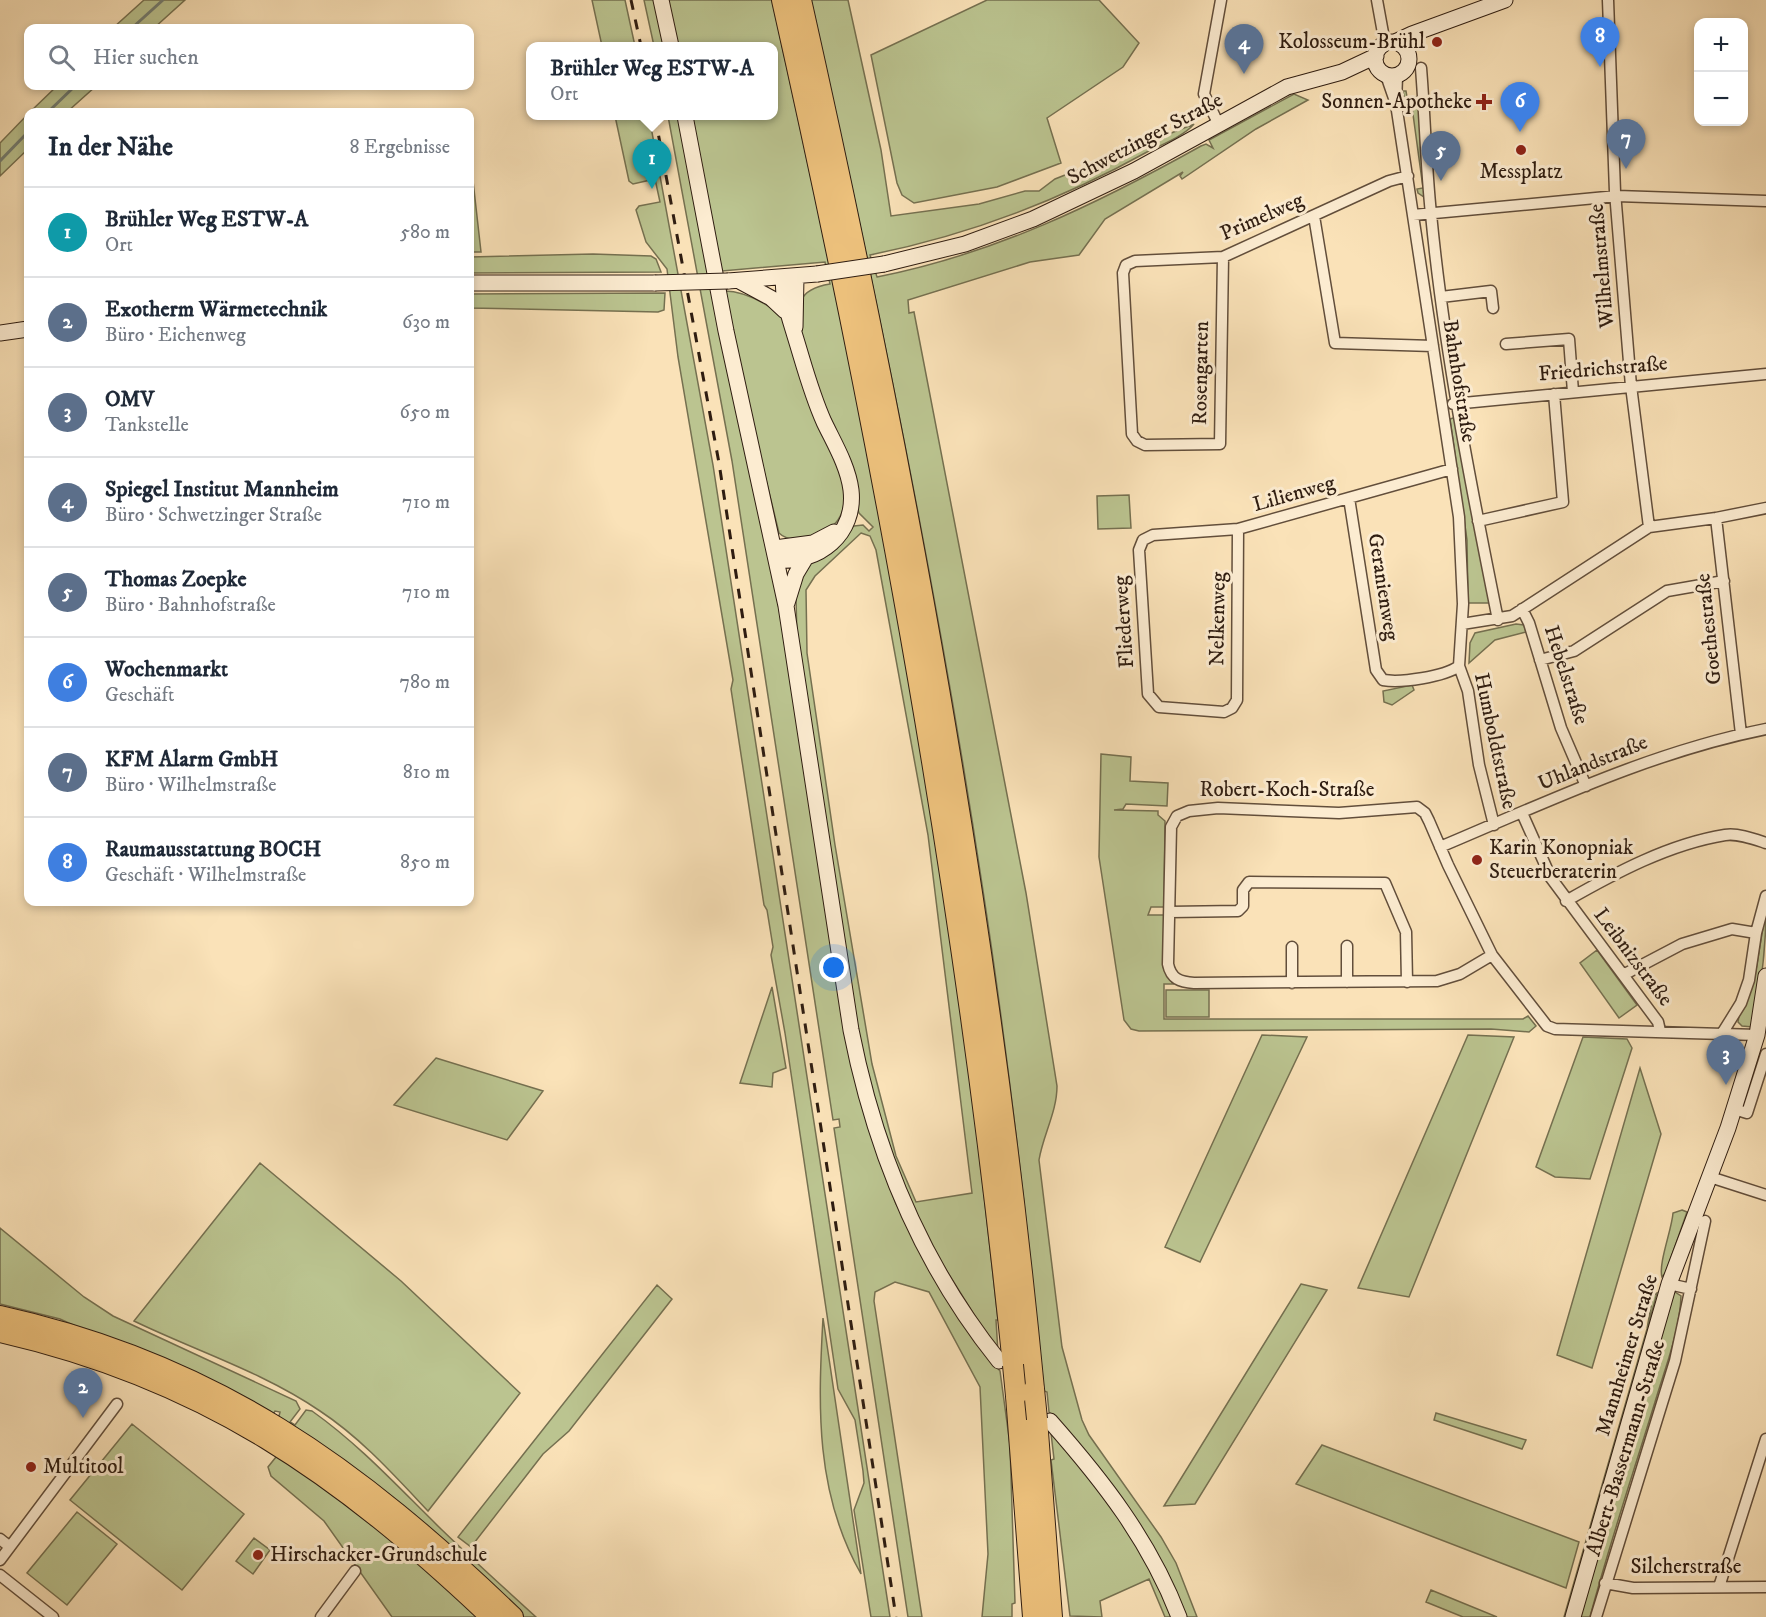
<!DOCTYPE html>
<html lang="de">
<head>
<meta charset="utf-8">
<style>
  :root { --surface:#fff; --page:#f2f2f3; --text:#1f2937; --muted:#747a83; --line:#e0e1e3; --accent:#7c3aed }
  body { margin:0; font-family:"IM FELL DW Pica",serif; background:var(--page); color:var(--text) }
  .controls { position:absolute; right:18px; top:18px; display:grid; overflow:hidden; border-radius:12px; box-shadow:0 3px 9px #0003 }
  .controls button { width:54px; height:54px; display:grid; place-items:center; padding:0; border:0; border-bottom:2px solid var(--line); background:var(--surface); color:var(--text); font:30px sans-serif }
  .you { position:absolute; left:834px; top:968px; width:21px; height:21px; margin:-15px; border:4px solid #fff; border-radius:50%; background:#1a73e8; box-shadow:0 0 0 9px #1a73e833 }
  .badge { display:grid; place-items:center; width:39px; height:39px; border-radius:50%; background:var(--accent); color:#fff; font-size:20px; font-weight:700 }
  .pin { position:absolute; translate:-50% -50px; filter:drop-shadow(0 2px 3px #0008) }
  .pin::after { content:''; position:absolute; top:32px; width:21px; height:18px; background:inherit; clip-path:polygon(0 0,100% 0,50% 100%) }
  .popup { position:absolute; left:526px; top:42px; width:252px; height:78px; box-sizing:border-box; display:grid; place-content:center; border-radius:12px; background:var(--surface); filter:drop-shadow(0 2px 4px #0005); font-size:20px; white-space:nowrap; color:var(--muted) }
  .popup b { font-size:22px; color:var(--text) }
  .popup::after { content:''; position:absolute; left:50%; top:100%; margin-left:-12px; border:12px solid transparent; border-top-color:var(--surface) }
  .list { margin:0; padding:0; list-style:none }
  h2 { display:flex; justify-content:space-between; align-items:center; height:78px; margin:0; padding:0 24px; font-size:26px }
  h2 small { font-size:20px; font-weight:400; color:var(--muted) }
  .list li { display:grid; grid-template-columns:39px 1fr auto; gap:18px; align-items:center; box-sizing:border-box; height:90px; padding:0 24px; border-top:2px solid var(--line) }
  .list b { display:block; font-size:22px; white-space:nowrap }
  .list p { margin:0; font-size:20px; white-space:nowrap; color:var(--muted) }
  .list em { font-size:20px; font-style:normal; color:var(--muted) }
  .icon { flex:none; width:33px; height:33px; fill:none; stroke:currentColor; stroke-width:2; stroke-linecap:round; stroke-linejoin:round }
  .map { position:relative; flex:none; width:1766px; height:1617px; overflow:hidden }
  .search { position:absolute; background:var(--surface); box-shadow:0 3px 9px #0003; left:24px; top:24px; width:450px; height:66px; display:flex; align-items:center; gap:15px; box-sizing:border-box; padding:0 21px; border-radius:12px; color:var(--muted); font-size:22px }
  .panel { position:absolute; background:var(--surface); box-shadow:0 3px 9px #0003; left:24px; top:108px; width:450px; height:798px; border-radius:12px }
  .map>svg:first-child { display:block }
  .green { fill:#bbc490; stroke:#757050; stroke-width:1.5; fill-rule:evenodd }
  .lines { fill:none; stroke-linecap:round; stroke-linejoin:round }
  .stream { stroke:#727d72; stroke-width:3 }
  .street-casing { stroke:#624e3b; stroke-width:13 }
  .secondary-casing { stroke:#2f1d11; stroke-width:17 }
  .highway-casing { stroke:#2f1d11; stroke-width:22 }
  .street { stroke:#fcecd1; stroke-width:10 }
  .secondary { stroke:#fcecd1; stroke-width:15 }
  .highway { stroke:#edc17c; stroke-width:20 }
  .rail { stroke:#2f1d11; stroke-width:3; stroke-dasharray:10 10; stroke-linecap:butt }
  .secondary-bridge-casing { stroke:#2f1d11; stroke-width:17; stroke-linecap:butt }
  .highway-bridge-casing { stroke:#2f1d11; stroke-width:22; stroke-linecap:butt }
  .secondary-bridge { stroke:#fcecd1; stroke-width:15 }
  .highway-bridge { stroke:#edc17c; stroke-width:20 }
  .poi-dot { fill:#8f2418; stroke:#fcecd1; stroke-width:2 }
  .labels { text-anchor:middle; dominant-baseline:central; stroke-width:6; stroke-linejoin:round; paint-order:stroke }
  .poi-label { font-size:21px; fill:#2f1d11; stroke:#fcecd1; text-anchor:start }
  .street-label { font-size:21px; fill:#2f1d11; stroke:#fcecd1 }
</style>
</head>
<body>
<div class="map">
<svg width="1766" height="1617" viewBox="0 0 1766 1617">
  <rect width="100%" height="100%" fill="#fae2b8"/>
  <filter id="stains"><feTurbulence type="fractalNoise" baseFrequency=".00333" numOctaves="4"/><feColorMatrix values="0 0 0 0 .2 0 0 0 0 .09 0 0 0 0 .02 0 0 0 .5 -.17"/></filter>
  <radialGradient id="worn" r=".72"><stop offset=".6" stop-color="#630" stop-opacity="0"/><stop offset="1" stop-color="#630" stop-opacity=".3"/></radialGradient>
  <!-- green -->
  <path class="green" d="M144 0H185L154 28H113Z
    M592 0H625L635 46H602Z
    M644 0H656L666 46H654Z
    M666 0H772C841 311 908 623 952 939 970 1065 984 1193 998 1320H996L998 1353 910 1212 866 1081 797 640 796 597 805 568 854 526 863 525 869 531 873 527 859 513 802 340C798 308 793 290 830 284L825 262 722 271 690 116H774V46H676ZM861 533 870 536 876 550 928 835 972 1193 916 1202 896 1156 872 1064 835 845 807 653 806 590 815 576Z
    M811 0H848L881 150 891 216 979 204 1025 191H1039L1055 179 1194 124C1184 136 1161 145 1147 152 1059 201 969 235 870 255L877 277C994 254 1097 204 1201 146L1206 144 1213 148 1209 140 1294 94 1308 100 1256 129 1182 179 1180 176 1183 172 1105 219 1079 255 1030 262 908 300 909 313 914 312 1026 893 1057 1086C1057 1112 1043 1135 1039 1160L1062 1347 1082 1420 1089 1435 1161 1537 1176 1563 1197 1617H1184L1093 1463 1049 1412 1047 1392 1044 1391C1027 1221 1008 1052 982 884 937 587 876 293 811 0Z
    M987 0H1099L1139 43 1123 67 1047 118 1061 163 997 187 914 203 902 195 897 183 871 55Z
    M57 86H96L67 112H30Z
    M1403 91H1406L1407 97H1418L1427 199 1418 193 1417 189 1423 188 1412 107H1406Z
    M28 114V149L0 176V143Z
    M615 116H649L713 465 890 1617H871L854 1510 864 1483 863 1471 855 1420 838 1389 785 1033 771 955 773 947 767 910 764 905 731 689 733 680 678 357 667 269 646 242 636 210 639 206 660 202 655 179 633 184 629 181Z
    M668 116H680L774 581 878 1157 896 1204 966 1326 1000 1371 1010 1445 1015 1603 1012 1604V1617H982L988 1554 980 1387 929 1292 895 1282 875 1292 874 1301 922 1617H908L834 1128 840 1127 839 1119 833 1120 732 461Z
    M470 154 480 243 481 252H470Z
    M593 254 651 256 656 259 661 272 470 273V257Z
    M725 291C745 291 765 303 781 314L844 483C845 496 846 509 838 520 828 535 793 547 779 533L745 394Z
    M665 293 664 310 658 312 470 308V294Z
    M1456 417 1491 603H1468L1467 540 1450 419Z
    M1129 495 1131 528 1098 529 1097 496Z
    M1516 624 1524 625 1526 632 1495 640 1469 663 1470 643 1475 633Z
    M1412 685 1414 690 1392 705 1384 702 1383 691Z
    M1101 754 1131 757 1130 781 1168 783 1167 806 1126 804 1123 809 1114 810 1158 811V815L1165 821 1164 907H1151L1148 915H1164L1163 967 1173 984H1164V1019H1523L1528 1016 1536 1026 1529 1032 1491 1029 1139 1031 1131 1029 1124 1020 1099 857Z
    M1766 909C1766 949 1761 988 1753 1027L1742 1026 1738 1022 1739 1016 1755 976Z
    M1597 950 1637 1005 1619 1018 1580 963Z
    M772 987 786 1068 773 1073 772 1087 740 1083Z
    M1166 990H1209V1017H1166Z
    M1262 1035 1307 1037 1200 1262 1165 1247Z
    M1468 1035 1514 1037 1409 1297 1358 1288Z
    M1583 1037 1627 1039 1632 1048 1590 1179 1555 1177 1536 1167Z
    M436 1058 543 1091 507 1140 394 1105Z
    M1640 1068 1661 1134 1592 1368 1557 1355Z
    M260 1163 401 1281 520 1393 428 1511C394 1475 361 1438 320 1411 263 1372 196 1351 134 1321Z
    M1682 1210 1687 1212 1666 1272 1662 1277C1658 1264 1672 1229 1673 1213Z
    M0 1228 84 1297 113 1316 296 1401 300 1409 290 1422 295 1425 306 1410 312 1411C360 1445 399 1488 441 1529 472 1559 504 1588 536 1617H522L278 1420 280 1412 275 1411 272 1416 60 1319 0 1304Z
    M1301 1284 1327 1290 1195 1504 1164 1506Z
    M657 1285 672 1299 569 1431 543 1454 471 1547 458 1537Z
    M1675 1292 1681 1296C1680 1331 1665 1368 1655 1402 1633 1474 1609 1545 1590 1617H1578L1672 1295Z
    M1657 1293 1568 1617H1564L1647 1329 1653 1295Z
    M823 1318 861 1574C815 1493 818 1407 823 1318Z
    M1436 1413 1526 1440 1522 1449 1434 1420Z
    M132 1424 244 1514 182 1590 70 1500Z
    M1051 1433H1054L1126 1523 1174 1617H1165L1149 1579 1100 1601 1102 1617 1070 1616 1051 1460 1054 1459Z
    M1322 1445 1579 1542 1566 1588 1296 1484Z
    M280 1452 313 1475 483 1617H392L324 1521 271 1476 268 1467Z
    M77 1512 117 1544 67 1605 27 1573Z
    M254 1538 270 1550 253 1574 236 1561Z
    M1431 1590 1497 1617H1463L1426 1602Z"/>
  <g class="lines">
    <!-- stream -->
    <path class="stream" d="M132 28 163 0
      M48 112 75 86
      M0 161 28 132"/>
    <!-- street casing -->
    <g class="street-casing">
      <path id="street" d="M1377 0 1385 44
        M1608 0 1615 192 1631 386 1649 527
        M1421 68C1425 117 1426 166 1431 214 1444 350 1471 486 1498 620
        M1386 75 1395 101
        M1397 76 1396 104 1459 517 1463 604 1459 666
        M1218 123 1204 94 1221 0
        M1413 215 1617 196 1766 201
        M1314 216 1335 343 1433 346
        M1223 257 1220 444 1145 445 1137 441 1132 434 1123 273 1126 265 1135 261 1223 257 1389 181 1408 176
        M1441 297 1491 291 1493 308
        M1506 344 1569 339 1573 392
        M1453 404 1766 374
        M1349 498 1376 670 1383 680C1401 683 1444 677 1459 666
        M1716 518 1741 734
        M1478 521 1563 502 1554 394
        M1238 529 1237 700 1232 708 1224 712 1159 707 1148 694 1139 550 1143 540 1153 535 1238 529 1452 469
        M1522 609 1529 623 1561 728 1586 786
        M1462 624 1512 616 1649 527 1716 518 1766 508
        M1540 660 1574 651 1667 591 1724 581
        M1459 666 1468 691 1479 765 1494 825
        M1522 813 1551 878 1658 1022 1660 1031
        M1440 847C1547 802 1651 752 1766 729
        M1566 901C1615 873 1669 844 1725 835 1738 833 1754 839 1766 843
        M1170 912 1238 911 1243 906V890L1249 882 1385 883 1406 932 1407 982
        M1292 947V983
        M1492 955 1460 974 1437 981 1194 983C1180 982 1171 979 1168 964L1171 827 1177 816 1189 811 1218 808 1339 813 1417 807 1425 813 1429 821 1448 865 1492 955 1547 1026 1555 1029 1757 1035
        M1623 975 1682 944 1732 929 1756 933
        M1347 982V946
        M1723 1032 1741 1003 1749 980 1756 933 1766 896
        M1734 1109 1747 1113 1766 1054
        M1710 1177 1766 1195
        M1669 1284 1691 1289
        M0 1539 10 1547
        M0 1560 117 1404
        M0 1575 53 1617
        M1605 1583 1633 1588 1766 1587
        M1719 1587 1766 1439
        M321 1617 355 1571
        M1596 1617 1675 1361 1705 1221"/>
    </g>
    <!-- secondary casing -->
    <g class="secondary-casing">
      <path id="secondary" d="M661 0 671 46
        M1375 59a17 17 0 1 1 34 0a17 17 0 1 1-34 0Z
        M1395 42 1412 34 1505 0
        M685 116 726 331 786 606 851 1030C875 1152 921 1264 999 1361
        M884 264 965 244 1033 219 1134 171 1287 87 1342 72 1376 56
        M728 281 817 274
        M741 282 771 298 785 311
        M470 283H655
        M795 327 796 277
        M0 333 28 329
        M775 548 813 543 834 532
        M777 560C819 564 856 534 851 490 848 466 834 443 824 422 811 393 804 365 795 336 789 316 783 300 783 278
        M787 603 796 574 805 559
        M1050 1421C1103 1481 1150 1541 1179 1617
        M1573 1617 1669 1284 1728 1128 1757 1035 1766 976"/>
    </g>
    <!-- highway casing -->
    <g class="highway-casing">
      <path id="highway" d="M782 0C884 453 966 903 1013 1365
        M801 0C904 459 989 920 1034 1389
        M0 1316C216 1364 357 1467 513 1617
        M0 1332C206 1379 340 1474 491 1617
        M1016 1396 1033 1617
        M1037 1419 1052 1617"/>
    </g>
    <!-- street -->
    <use href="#street" class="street"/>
    <!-- secondary -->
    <use href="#secondary" class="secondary"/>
    <!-- highway -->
    <use href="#highway" class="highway"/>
    <!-- rail -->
    <path class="rail" d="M631 0 641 46
      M655 116 719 463 896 1617"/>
    <!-- secondary-bridge casing -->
    <g class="secondary-bridge-casing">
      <path id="secondary-bridge" d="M817 274 884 264
        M655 283 728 281"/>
    </g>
    <!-- highway-bridge casing -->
    <g class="highway-bridge-casing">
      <path id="highway-bridge" d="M1013 1365 1016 1396
        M1034 1389 1037 1419"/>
    </g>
    <!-- secondary-bridge -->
    <use href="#secondary-bridge" class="secondary-bridge"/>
    <!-- highway-bridge -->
    <use href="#highway-bridge" class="highway-bridge"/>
  </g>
  <!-- markers -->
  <g class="poi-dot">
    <circle cx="1437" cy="42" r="6"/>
    <path d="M1481 93h6v6h6v6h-6v6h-6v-6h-6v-6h6z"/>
    <circle cx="1521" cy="150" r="6"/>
    <circle cx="1477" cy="860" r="6"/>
    <circle cx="31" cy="1467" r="6"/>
    <circle cx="258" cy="1555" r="6"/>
  </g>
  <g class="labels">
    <!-- poi labels -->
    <g class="poi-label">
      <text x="1425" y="42" text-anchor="end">Kolosseum-Brühl</text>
      <text x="1472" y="102" text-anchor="end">Sonnen-Apotheke</text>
      <text x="1521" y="172" text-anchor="middle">Messplatz</text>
      <text x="1489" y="848">Karin Konopniak<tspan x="1489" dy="24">Steuerberaterin</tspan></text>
      <text x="43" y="1467">Multitool</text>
      <text x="270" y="1555">Hirschacker-Grundschule</text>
    </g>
    <!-- street labels -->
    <g class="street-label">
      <text transform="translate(1145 139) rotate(-28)">Schwetzinger Straße</text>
      <text transform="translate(1262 217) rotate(-24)">Primelweg</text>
      <text transform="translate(1602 266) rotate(-95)">Wilhelmstraße</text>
      <text transform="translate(1603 369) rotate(-5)">Friedrichstraße</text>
      <text transform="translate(1201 373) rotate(-89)">Rosengarten</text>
      <text transform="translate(1459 381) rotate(81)">Bahnhofstraße</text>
      <text transform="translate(1294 494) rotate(-16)">Lilienweg</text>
      <text transform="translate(1383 587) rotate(81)">Geranienweg</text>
      <text transform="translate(1218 619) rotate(-89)">Nelkenweg</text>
      <text transform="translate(1124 622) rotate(-94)">Fliederweg</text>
      <text transform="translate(1709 629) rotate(-96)">Goethestraße</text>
      <text transform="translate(1566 675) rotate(72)">Hebelstraße</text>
      <text transform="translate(1495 741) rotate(78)">Humboldtstraße</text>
      <text transform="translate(1593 763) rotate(-22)">Uhlandstraße</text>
      <text x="1287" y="790">Robert-Koch-Straße</text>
      <text transform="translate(1633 957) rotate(53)">Leibnizstraße</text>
      <text transform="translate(1627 1355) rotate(-73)">Mannheimer Straße</text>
      <text transform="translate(1626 1448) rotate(-73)">Albert-Bassermann-Straße</text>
      <text x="1686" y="1567">Silcherstraße</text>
    </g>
  </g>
  <rect width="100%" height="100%" filter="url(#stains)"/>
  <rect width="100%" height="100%" fill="url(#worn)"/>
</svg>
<div class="controls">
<button>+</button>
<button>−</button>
</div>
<div class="you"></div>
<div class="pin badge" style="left:652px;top:189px;background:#0f9aa8">1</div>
<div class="popup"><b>Brühler Weg ESTW-A</b>Ort</div>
<div class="pin badge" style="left:83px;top:1418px;background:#5c6f8a">2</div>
<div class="pin badge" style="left:1726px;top:1085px;background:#5c6f8a">3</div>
<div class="pin badge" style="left:1244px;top:74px;background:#5c6f8a">4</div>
<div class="pin badge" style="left:1441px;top:181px;background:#5c6f8a">5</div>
<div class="pin badge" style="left:1520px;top:132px;background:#3f7fe0">6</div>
<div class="pin badge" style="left:1626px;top:169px;background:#5c6f8a">7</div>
<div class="pin badge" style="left:1600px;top:67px;background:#3f7fe0">8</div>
<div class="search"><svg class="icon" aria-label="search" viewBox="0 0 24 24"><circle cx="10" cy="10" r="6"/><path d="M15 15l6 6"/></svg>Hier suchen</div>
<section class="panel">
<h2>In der Nähe<small>8 Ergebnisse</small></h2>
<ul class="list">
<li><span class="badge" style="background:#0f9aa8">1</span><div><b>Brühler Weg ESTW-A</b><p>Ort</p></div><em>580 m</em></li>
<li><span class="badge" style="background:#5c6f8a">2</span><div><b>Exotherm Wärmetechnik</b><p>Büro · Eichenweg</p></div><em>630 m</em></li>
<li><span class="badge" style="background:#5c6f8a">3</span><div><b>OMV</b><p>Tankstelle</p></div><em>650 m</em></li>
<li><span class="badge" style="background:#5c6f8a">4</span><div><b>Spiegel Institut Mannheim</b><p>Büro · Schwetzinger Straße</p></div><em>710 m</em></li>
<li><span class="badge" style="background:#5c6f8a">5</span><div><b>Thomas Zoepke</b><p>Büro · Bahnhofstraße</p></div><em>710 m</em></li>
<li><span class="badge" style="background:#3f7fe0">6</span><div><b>Wochenmarkt</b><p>Geschäft</p></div><em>780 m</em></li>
<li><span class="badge" style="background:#5c6f8a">7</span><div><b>KFM Alarm GmbH</b><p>Büro · Wilhelmstraße</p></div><em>810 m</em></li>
<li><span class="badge" style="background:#3f7fe0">8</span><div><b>Raumausstattung BOCH</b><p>Geschäft · Wilhelmstraße</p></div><em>850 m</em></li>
</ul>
</section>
</div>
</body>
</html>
